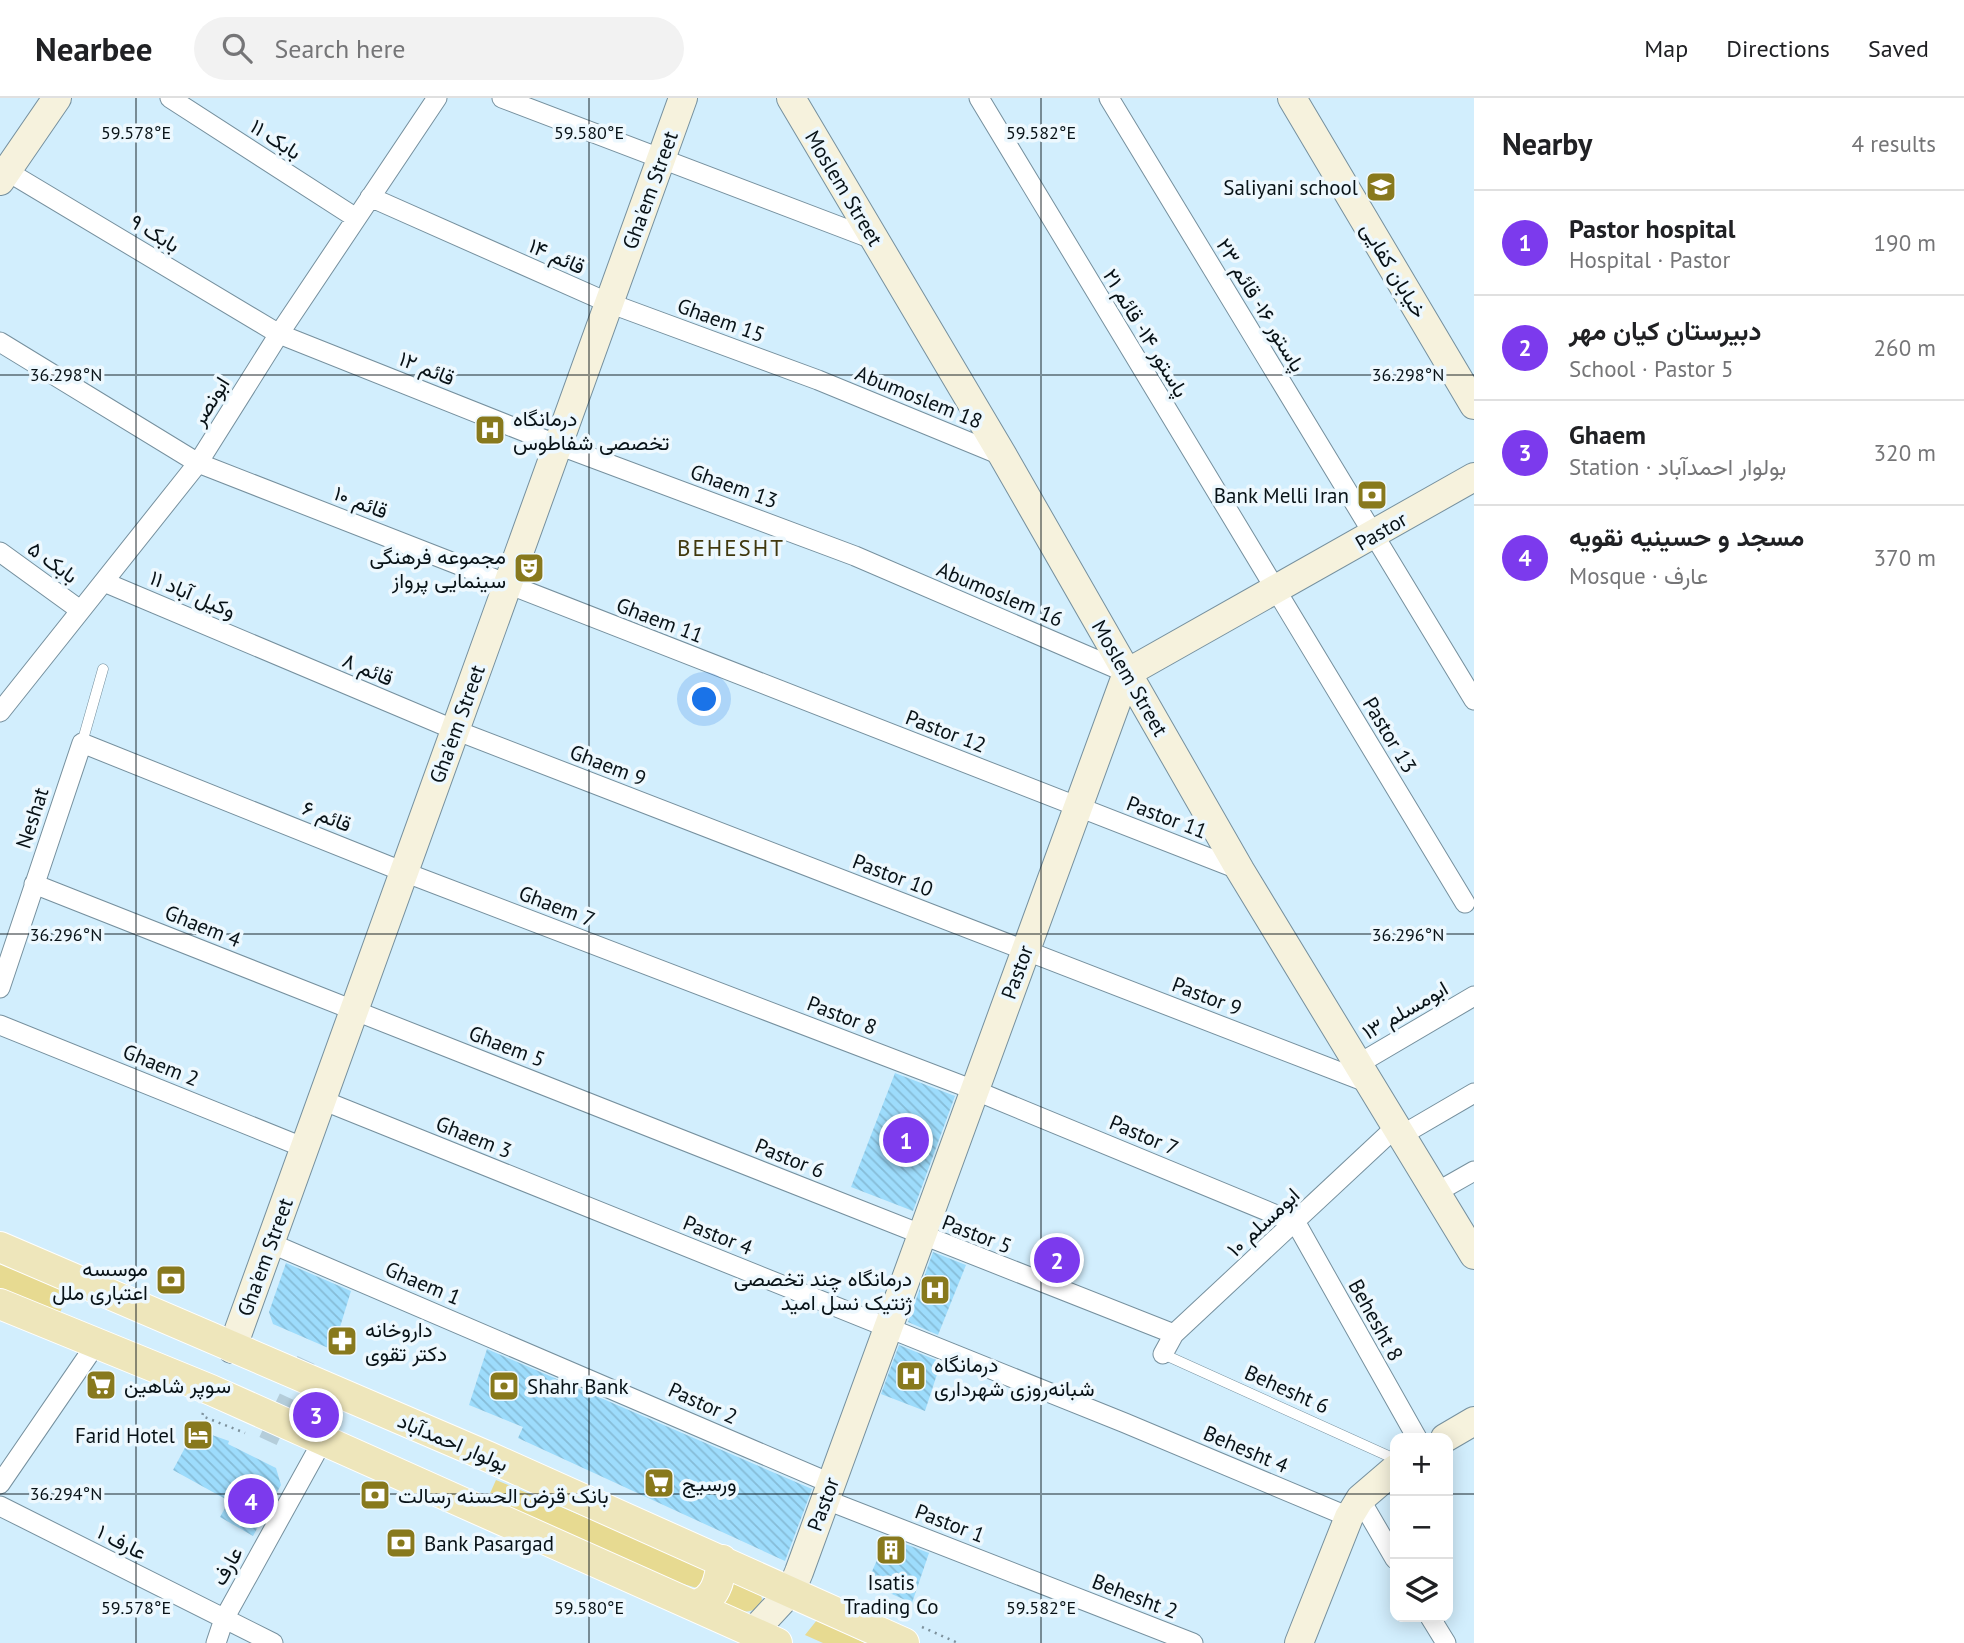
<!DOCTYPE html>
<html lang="en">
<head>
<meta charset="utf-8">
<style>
  :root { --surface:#fff; --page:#f2f2f2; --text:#202124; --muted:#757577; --line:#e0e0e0; --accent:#7c3aed }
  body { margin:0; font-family:"PT Sans",Vazirmatn,sans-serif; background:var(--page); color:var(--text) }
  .controls { position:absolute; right:21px; bottom:21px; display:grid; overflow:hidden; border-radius:14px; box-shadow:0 4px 18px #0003 }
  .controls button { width:63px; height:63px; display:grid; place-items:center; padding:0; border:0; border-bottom:2px solid var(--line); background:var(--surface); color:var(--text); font:35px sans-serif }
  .you { position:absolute; left:705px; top:602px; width:24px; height:24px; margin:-18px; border:5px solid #fff; border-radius:50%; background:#1a73e8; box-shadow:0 0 0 10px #1a73e833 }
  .badge { display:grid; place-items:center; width:46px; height:46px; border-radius:50%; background:var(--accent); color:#fff; font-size:23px; font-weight:700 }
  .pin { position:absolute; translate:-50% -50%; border:4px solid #fff; box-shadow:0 2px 7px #0006 }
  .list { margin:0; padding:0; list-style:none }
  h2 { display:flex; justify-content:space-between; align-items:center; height:91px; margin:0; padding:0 28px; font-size:30px }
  h2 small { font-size:23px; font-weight:400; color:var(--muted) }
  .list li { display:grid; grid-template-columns:46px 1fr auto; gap:21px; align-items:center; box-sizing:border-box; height:105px; padding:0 28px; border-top:2px solid var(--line) }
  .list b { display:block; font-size:26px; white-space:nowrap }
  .list p { margin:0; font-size:23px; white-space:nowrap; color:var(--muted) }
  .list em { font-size:23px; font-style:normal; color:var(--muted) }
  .icon { flex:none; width:38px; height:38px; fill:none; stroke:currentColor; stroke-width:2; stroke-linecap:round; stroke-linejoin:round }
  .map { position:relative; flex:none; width:1474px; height:1545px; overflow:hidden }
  header { display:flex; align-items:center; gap:42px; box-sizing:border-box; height:98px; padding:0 35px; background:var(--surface); border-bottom:2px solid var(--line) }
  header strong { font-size:33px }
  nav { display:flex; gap:38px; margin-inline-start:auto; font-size:24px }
  .search { width:490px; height:63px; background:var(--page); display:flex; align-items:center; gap:18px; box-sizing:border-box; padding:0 24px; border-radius:38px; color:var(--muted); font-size:26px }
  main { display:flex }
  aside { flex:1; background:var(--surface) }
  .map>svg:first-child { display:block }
  .grass { fill:#e7da91 }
  .building { fill:url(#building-back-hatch) }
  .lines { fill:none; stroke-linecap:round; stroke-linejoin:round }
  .street-tunnel { stroke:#b4cdda; stroke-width:19; stroke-dasharray:19 10; stroke-linecap:butt }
  .lane-casing { stroke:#76909e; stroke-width:11 }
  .street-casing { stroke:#76909e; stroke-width:21 }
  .secondary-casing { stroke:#76909e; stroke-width:30 }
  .primary-casing { stroke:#fff; stroke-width:32 }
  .path { stroke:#7d919c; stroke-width:2.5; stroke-dasharray:2 5; stroke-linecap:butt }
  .lane { stroke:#fff; stroke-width:10 }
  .street { stroke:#fff; stroke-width:19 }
  .secondary { stroke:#f6f2dd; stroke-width:28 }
  .primary { stroke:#eee6bb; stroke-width:30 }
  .ticks { fill:none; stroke:#081217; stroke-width:2; stroke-opacity:0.45 }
  .labels { text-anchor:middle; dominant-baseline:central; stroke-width:7; stroke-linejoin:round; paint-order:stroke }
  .street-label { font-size:21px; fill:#081217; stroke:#edf8fe }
  .poi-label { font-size:21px; fill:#081217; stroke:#edf8fe; text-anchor:start }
  .neighbourhood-label { font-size:23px; letter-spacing:2px; fill:#40380e; stroke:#edf8fe }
  .ticks-label { font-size:18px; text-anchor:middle; fill:#081217; stroke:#edf8fe; stroke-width:7; stroke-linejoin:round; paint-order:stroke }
</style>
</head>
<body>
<header>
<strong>Nearbee</strong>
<div class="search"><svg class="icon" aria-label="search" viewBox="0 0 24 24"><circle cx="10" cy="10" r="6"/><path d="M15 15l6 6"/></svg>Search here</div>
<nav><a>Map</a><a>Directions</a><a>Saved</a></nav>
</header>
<main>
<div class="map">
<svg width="1474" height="1545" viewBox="0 0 1474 1545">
  <defs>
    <pattern id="building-back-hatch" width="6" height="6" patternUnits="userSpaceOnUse" patternTransform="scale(1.75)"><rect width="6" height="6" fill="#9ddcfc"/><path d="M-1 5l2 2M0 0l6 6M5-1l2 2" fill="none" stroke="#86bcd7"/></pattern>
  </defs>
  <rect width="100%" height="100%" fill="#d2eefd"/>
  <!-- grass -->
  <path class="grass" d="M0 1166 68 1194 60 1215 0 1190Z
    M496 1382 702 1468 714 1475 704 1492 676 1484 488 1400Z
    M733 1481 761 1496 762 1502C752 1523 734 1510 719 1503Z
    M817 1522 865 1545H823L805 1537Z"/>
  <!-- building -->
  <path class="building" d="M895 975 955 998 913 1113 851 1089Z
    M933 1154 966 1167 938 1237 908 1224Z
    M286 1165 351 1193 333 1252 273 1226 269 1214Z
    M899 1247 941 1264 925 1313 881 1296Z
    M487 1251 812 1391 785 1463 518 1340 523 1329 469 1307Z
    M195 1331 229 1343 228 1346 276 1370 281 1387 253 1438 220 1419 229 1403 173 1372Z
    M887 1439 929 1455 912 1505 867 1485Z"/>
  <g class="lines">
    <!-- street-tunnel -->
    <path class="street-tunnel" d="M268 1343 306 1262"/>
    <!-- lane casing -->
    <g class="lane-casing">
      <path id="lane" d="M82 645 103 571
        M1163 1256 1395 1361"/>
    </g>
    <!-- street casing -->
    <g class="street-casing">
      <path id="street" d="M170 0 356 120
        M502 0 875 142
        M979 0 1465 805
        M1109 0 1474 602
        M0 69 279 236 558 347 855 458 1127 575
        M370 99 609 205 818 282 1003 358
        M0 244 198 365 1240 772
        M0 454 80 512
        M104 484 455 632 1371 986
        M0 614 198 365 279 236 437 0
        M34 786 1174 1236
        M0 890 82 645 404 774 974 992 1296 1125 1417 1340
        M0 927 305 1050
        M1360 965 1474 898
        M322 1002 1125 1325 1349 1419
        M1402 1037 1474 995
        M1437 1094 1474 1073
        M270 1145 830 1385
        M1163 1256 1174 1236 1397 1028
        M0 1386 96 1246
        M824 1401 1193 1545
        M1360 1401 1395 1461
        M0 1408 273 1545
        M1430 1519 1446 1545
        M216 1545 224 1521 323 1342"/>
    </g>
    <!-- secondary casing -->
    <g class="secondary-casing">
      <path id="secondary" d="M791 0 1003 358 1240 772 1474 1157
        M1292 0 1474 307
        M0 83 57 0
        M232 1251 683 0
        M1445 1340 1474 1323
        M752 1535 791 1493 799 1474 1127 575 1474 379
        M1299 1545 1349 1419 1360 1401 1395 1371"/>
    </g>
    <!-- primary casing -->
    <g class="primary-casing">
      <path id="primary" d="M0 1149 489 1359 904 1545
        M0 1206 211 1292 777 1545
        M694 1507C716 1503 720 1481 722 1462"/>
    </g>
    <!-- path -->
    <path class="path" d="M203 1315 202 1318 245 1335
      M922 1529 958 1545"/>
    <!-- lane -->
    <use href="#lane" class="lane"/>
    <!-- street -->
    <use href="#street" class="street"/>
    <!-- secondary -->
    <use href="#secondary" class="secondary"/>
    <!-- primary -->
    <use href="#primary" class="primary"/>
  </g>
  <!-- ticks -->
  <path class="ticks" d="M136 0V1545M589 0V1545M1041 0V1545M0 277H1474M0 836H1474M0 1396H1395M1448 1396H1474"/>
  <!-- icons -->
  <defs>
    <g id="school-square" transform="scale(1.575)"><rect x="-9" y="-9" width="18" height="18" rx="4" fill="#88791d" stroke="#edf8fe"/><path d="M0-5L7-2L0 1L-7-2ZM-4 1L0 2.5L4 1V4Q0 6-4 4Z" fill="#fff"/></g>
    <g id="hospital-square" transform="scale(1.575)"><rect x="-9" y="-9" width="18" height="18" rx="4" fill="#88791d" stroke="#edf8fe"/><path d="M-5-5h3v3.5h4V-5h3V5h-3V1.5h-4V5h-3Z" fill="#fff"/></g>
    <g id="bank-square" transform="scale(1.575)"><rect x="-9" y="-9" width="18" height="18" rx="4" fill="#88791d" stroke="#edf8fe"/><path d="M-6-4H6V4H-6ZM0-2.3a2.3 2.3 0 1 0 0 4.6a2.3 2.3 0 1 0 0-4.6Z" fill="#fff"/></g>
    <g id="theatre-square" transform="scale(1.575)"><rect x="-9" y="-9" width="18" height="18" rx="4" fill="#88791d" stroke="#edf8fe"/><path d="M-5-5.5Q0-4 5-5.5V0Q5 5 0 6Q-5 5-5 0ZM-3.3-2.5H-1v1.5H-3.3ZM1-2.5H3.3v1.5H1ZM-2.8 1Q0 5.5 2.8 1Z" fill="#fff"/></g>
    <g id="pharmacy-square" transform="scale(1.575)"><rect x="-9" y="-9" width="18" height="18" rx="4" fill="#88791d" stroke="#edf8fe"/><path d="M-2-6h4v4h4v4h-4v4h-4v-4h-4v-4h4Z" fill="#fff"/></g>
    <g id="supermarket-square" transform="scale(1.575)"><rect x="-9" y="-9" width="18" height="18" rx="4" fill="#88791d" stroke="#edf8fe"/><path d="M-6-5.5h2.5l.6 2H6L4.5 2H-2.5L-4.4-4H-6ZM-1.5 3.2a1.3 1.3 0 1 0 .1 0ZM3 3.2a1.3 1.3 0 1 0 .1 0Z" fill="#fff"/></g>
    <g id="hotel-square" transform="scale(1.575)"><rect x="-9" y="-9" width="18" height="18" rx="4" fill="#88791d" stroke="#edf8fe"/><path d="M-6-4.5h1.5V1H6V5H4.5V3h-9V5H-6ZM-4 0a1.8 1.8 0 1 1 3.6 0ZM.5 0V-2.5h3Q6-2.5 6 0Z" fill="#fff"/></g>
    <g id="building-square" transform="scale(1.575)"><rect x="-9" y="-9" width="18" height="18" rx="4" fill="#88791d" stroke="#edf8fe"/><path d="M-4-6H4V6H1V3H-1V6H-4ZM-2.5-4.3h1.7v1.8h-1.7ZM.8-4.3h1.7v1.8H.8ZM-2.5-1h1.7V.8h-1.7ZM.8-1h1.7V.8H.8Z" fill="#fff"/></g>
  </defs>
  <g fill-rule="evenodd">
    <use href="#school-square" x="1381" y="89"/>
    <use href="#hospital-square" x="490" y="332"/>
    <use href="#bank-square" x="1372" y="397"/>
    <use href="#theatre-square" x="529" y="470"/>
    <use href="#bank-square" x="171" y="1182"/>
    <use href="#hospital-square" x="935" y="1192"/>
    <use href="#pharmacy-square" x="342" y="1243"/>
    <use href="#hospital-square" x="911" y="1278"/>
    <use href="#supermarket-square" x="101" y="1287"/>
    <use href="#bank-square" x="504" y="1288"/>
    <use href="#hotel-square" x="198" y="1337"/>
    <use href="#supermarket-square" x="659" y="1385"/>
    <use href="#bank-square" x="375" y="1397"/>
    <use href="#bank-square" x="401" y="1445"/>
    <use href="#building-square" x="891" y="1452"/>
  </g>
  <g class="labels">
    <!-- street labels -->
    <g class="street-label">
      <text transform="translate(276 41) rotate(33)">بابک ۱۱</text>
      <text transform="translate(844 90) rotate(59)">Moslem Street</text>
      <text transform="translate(650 92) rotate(-70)">Gha'em Street</text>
      <text transform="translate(155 135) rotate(31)">بابک ۹</text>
      <text transform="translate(557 158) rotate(24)">قائم ۱۴</text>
      <text transform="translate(1394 172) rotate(59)">خیابان کفایی</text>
      <text transform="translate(1261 207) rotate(59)">پاستور ۱۶- قائم ۲۳</text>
      <text transform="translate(721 222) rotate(20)">Ghaem 15</text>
      <text transform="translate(1146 235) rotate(59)">پاستور ۱۴- قائم ۲۱</text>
      <text transform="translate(427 270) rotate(22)">قائم ۱۲</text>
      <text transform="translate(919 299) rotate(22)">Abumoslem 18</text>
      <text transform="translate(210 303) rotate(-58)">ابونصر</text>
      <text transform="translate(734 388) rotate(20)">Ghaem 13</text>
      <text transform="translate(361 404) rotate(21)">قائم ۱۰</text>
      <text transform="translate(1381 433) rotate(-30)">Pastor</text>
      <text transform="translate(53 464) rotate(36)">بابک ۵</text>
      <text transform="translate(193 496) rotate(23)">وکیل آباد ۱۱</text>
      <text transform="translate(1000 496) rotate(23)">Abumoslem 16</text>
      <text transform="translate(660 522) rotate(21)">Ghaem 11</text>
      <text transform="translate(368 571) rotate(23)">قائم ۸</text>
      <text transform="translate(1130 580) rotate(60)">Moslem Street</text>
      <text transform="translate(457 626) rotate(-70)">Gha'em Street</text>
      <text transform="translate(946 633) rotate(21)">Pastor 12</text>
      <text transform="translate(1390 637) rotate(59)">Pastor 13</text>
      <text transform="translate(608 667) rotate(21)">Ghaem 9</text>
      <text transform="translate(327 718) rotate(22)">قائم ۶</text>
      <text transform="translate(1167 719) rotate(21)">Pastor 11</text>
      <text transform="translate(32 720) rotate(-72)">Neshat</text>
      <text transform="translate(893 777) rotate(21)">Pastor 10</text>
      <text transform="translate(557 808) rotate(21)">Ghaem 7</text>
      <text transform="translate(203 828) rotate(22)">Ghaem 4</text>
      <text transform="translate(1017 874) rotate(-70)">Pastor</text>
      <text transform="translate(1207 898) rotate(21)">Pastor 9</text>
      <text transform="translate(1405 912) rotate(-30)">ابومسلم ۱۳</text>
      <text transform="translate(842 917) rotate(21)">Pastor 8</text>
      <text transform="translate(507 948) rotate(21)">Ghaem 5</text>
      <text transform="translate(161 967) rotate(22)">Ghaem 2</text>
      <text transform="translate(1144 1037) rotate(23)">Pastor 7</text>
      <text transform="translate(474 1039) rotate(22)">Ghaem 3</text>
      <text transform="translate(790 1060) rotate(22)">Pastor 6</text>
      <text transform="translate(1263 1124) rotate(-43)">ابومسلم ۱۰</text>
      <text transform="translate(977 1136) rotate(21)">Pastor 5</text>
      <text transform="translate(718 1137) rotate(22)">Pastor 4</text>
      <text transform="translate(265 1159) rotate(-70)">Gha'em Street</text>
      <text transform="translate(423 1185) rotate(23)">Ghaem 1</text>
      <text transform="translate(1376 1222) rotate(61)">Behesht 8</text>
      <text transform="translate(1287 1291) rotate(24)">Behesht 6</text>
      <text transform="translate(703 1305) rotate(24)">Pastor 2</text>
      <text transform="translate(453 1344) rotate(23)">بولوار احمدآباد</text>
      <text transform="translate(1246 1351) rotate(23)">Behesht 4</text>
      <text transform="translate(823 1406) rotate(-70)">Pastor</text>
      <text transform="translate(950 1425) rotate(21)">Pastor 1</text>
      <text transform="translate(122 1444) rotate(27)">عارف ۱</text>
      <text transform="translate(227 1468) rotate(-61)">عارف</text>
      <text transform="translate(1135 1498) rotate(21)">Behesht 2</text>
    </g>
    <!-- poi labels -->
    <g class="poi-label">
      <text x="1358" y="89" text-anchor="end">Saliyani school</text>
      <text x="513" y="320">درمانگاه<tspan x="513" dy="24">تخصصی شفاطوس</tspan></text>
      <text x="1349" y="397" text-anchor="end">Bank Melli Iran</text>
      <text x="506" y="458" text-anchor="end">مجموعه فرهنگی<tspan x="506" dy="24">سینمایی پرواز</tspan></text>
      <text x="148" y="1170" text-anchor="end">موسسه<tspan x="148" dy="24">اعتباری ملل</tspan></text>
      <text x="912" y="1180" text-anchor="end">درمانگاه چند تخصصی<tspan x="912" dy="24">ژنتیک نسل امید</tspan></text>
      <text x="365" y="1231">داروخانه<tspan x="365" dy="24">دکتر تقوی</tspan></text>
      <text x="934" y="1266">درمانگاه<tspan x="934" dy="24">شبانه‌روزی شهرداری</tspan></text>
      <text x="124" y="1287">سوپر شاهین</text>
      <text x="527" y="1288">Shahr Bank</text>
      <text x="175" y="1337" text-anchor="end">Farid Hotel</text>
      <text x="682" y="1385">ورسیج</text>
      <text x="398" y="1397">بانک قرض الحسنه رسالت</text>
      <text x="424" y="1445">Bank Pasargad</text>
      <text x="891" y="1484" text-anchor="middle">Isatis<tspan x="891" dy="24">Trading Co</tspan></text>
    </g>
    <!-- neighbourhood labels -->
    <g class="neighbourhood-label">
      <text x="731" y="449">BEHESHT</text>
    </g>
  </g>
  <g class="ticks-label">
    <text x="136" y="41">59.578°E</text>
    <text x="589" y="41">59.580°E</text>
    <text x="1041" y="41">59.582°E</text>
    <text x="66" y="283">36.298°N</text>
    <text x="1408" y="283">36.298°N</text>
    <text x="66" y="843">36.296°N</text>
    <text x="1408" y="843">36.296°N</text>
    <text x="66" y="1402">36.294°N</text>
    <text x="136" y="1516">59.578°E</text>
    <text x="589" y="1516">59.580°E</text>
    <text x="1041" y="1516">59.582°E</text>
  </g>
</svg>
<div class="controls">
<button>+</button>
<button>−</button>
<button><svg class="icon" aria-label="layers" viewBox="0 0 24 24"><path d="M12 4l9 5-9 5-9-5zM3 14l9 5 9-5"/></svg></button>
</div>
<div class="you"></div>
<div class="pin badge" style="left:906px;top:1042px">1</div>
<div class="pin badge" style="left:1057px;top:1162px">2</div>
<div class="pin badge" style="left:316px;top:1317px">3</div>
<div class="pin badge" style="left:251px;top:1403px">4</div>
</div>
<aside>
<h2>Nearby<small>4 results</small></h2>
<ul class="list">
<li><span class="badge">1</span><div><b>Pastor hospital</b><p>Hospital · Pastor</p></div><em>190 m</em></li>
<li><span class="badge">2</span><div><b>دبیرستان کیان مهر</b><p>School · Pastor 5</p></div><em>260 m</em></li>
<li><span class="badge">3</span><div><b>Ghaem</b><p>Station · بولوار احمدآباد</p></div><em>320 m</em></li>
<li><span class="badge">4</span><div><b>مسجد و حسینیه نقویه</b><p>Mosque · عارف</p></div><em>370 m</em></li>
</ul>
</aside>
</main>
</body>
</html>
